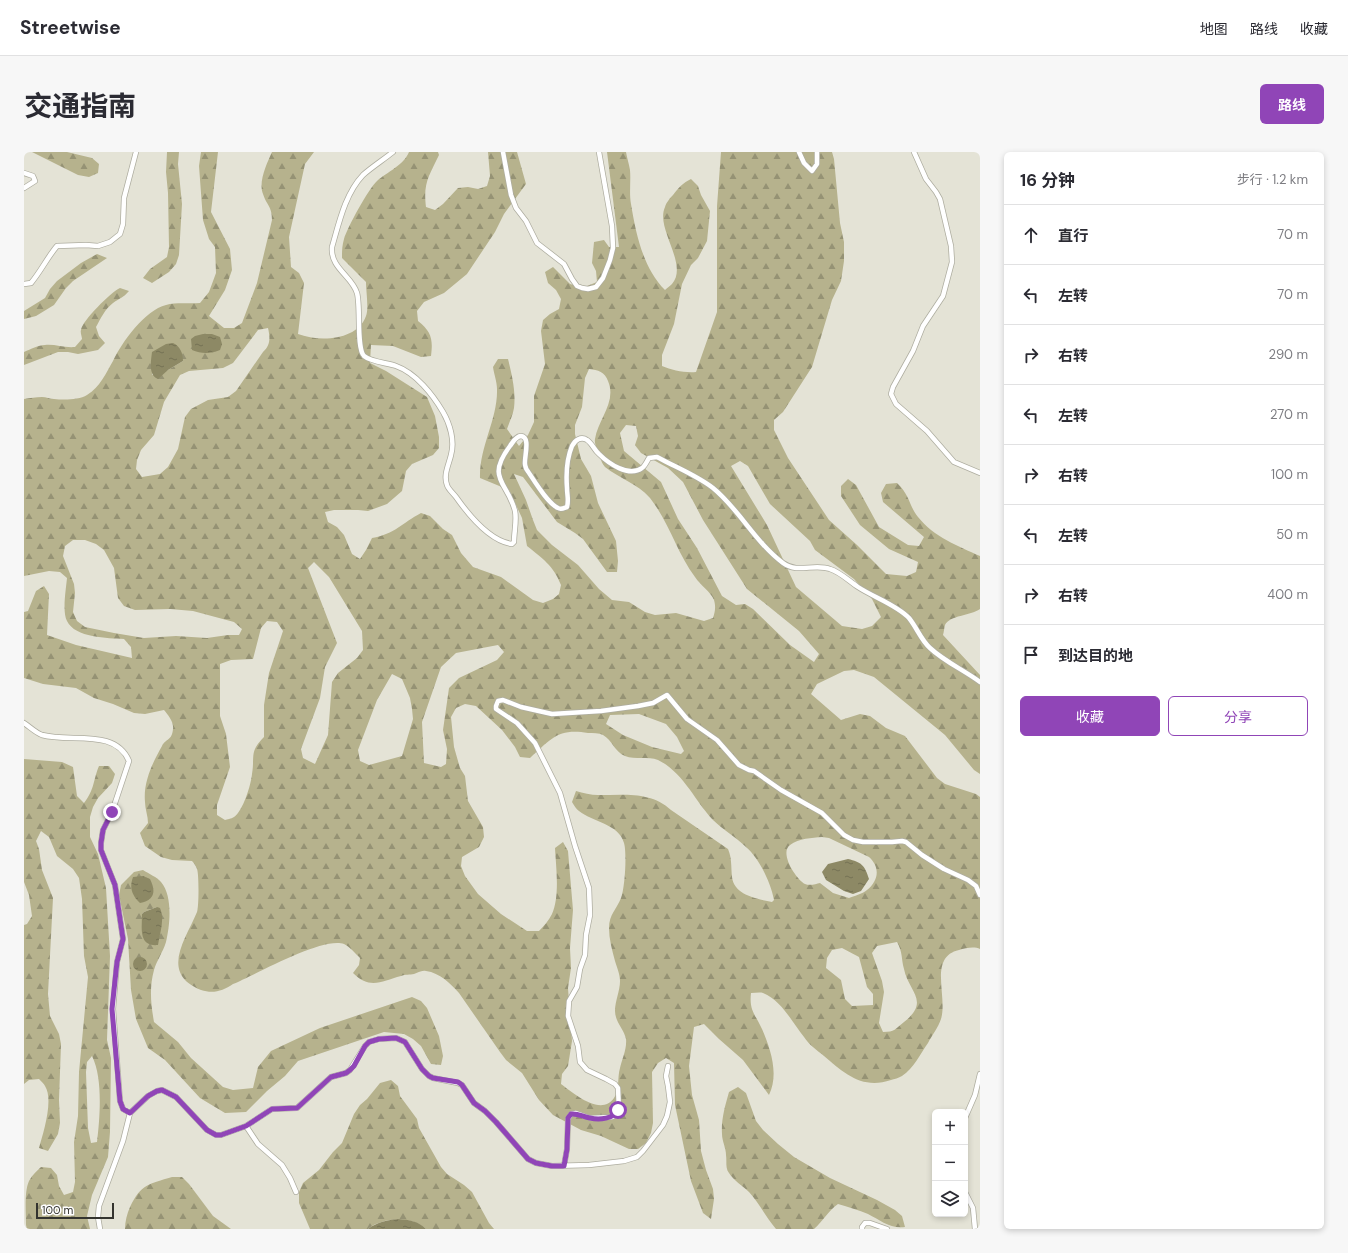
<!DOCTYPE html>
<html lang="zh">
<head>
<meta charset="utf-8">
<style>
  :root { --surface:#fff; --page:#f7f7f7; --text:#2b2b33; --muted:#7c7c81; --line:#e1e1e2; --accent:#9045b7 }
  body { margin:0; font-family:"DM Sans","Noto Sans SC",sans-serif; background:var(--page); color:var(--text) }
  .controls { position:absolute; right:12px; bottom:12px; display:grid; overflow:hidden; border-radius:6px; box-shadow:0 2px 6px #0003 }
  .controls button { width:36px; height:36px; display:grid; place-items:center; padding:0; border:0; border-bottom:1px solid var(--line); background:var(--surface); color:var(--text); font:20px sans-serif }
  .scale { position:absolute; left:12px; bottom:10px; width:78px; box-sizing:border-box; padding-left:4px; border:2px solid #34342f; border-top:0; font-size:11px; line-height:14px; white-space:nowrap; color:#34342f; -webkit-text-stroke:3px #fff; paint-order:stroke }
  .stop { position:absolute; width:12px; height:12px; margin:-9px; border:3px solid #9045b7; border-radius:50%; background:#fff }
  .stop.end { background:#9045b7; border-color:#fff; box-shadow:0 1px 4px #0008 }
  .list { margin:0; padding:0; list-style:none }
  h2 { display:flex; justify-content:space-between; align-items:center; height:52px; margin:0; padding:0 16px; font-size:17px }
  h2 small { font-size:13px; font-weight:400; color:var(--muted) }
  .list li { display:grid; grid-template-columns:26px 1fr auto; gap:12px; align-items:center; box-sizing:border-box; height:60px; padding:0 16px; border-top:1px solid var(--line) }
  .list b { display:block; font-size:15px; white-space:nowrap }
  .list em { font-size:13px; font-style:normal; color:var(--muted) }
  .actions { display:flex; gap:8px; padding:12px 16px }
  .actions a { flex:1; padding:9px 0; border:1px solid var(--accent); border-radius:6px; text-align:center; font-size:14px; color:var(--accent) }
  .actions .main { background:var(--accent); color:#fff }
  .icon { flex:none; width:22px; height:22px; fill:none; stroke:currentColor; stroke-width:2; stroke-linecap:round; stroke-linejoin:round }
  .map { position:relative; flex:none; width:956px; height:1077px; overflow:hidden; border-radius:6px }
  header { display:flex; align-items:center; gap:24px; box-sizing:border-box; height:56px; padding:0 20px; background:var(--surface); border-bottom:1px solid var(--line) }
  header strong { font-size:19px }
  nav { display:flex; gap:22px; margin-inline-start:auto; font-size:14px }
  .intro { display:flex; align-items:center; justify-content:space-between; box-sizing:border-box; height:96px; padding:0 24px }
  h1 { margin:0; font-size:28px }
  .button { padding:10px 18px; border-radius:6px; background:var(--accent); color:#fff; font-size:14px; font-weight:700 }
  main { display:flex; gap:24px; padding:0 24px }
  aside { flex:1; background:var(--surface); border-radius:6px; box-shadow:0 2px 6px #0003 }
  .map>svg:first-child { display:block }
  .forest { fill:url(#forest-firs); fill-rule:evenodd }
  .water { fill:url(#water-ripples) }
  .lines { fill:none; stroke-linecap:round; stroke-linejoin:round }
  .minor-casing { stroke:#aeada0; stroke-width:6 }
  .minor { stroke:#fff; stroke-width:4.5 }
  .route { stroke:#9045b7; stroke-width:5 }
</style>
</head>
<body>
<header>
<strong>Streetwise</strong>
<nav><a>地图</a><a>路线</a><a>收藏</a></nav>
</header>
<div class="intro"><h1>交通指南</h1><a class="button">路线</a></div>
<main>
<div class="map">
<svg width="956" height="1077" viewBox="0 0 956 1077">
  <defs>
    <pattern id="forest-firs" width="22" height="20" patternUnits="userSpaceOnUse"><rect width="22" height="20" fill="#b6b28d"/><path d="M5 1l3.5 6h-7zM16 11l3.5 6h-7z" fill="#959274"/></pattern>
    <pattern id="water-ripples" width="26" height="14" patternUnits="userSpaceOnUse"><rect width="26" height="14" fill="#8d8965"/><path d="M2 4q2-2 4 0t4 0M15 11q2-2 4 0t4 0" fill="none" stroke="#747154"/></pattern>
  </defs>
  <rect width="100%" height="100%" fill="#e4e3d6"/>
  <!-- forest -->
  <path class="forest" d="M8 0H43L68 6 75 12 74 21 65 25 54 23Z
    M143 0H155L154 12 158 52 155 103 152 112 145 120 128 131 119 126 126 117 143 105 145 95 144 41 142 20Z
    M177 0H194L187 60 206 97 208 118 201 138 185 164 200 176H210L218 171 233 131 248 68C248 54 243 54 239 42 234 30 243 11 248 0H290L281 12 265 85 267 115 275 121 280 131 274 182C295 190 333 189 342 164 345 157 342 139 342 130L318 106C318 99 318 94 320 87 323 76 345 36 353 29 363 20 380 13 385 0H414L415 3C405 24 399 31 402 55L411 58 419 52 434 36 444 35 454 37 463 34 466 24 464 0H493L502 32 480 62 471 80 443 122 420 141 400 150 393 159 394 169C408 180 409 188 407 204L397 205 369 194 347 193 346 211 362 219 403 245 411 264 415 285V296L409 303 388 312 382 319 378 339 363 352 344 359 334 358H310L301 360 304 370 313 375 320 383 328 402 336 407 342 398 348 386C371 382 378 371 397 361L406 364 419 377 428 383 437 401 449 415 477 425 509 448 519 451 529 447 535 442 537 433C529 413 519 407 503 394L498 366 485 338 456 326C455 295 474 267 473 237 473 230 470 222 469 215L474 207H484C488 223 492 240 490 256 489 263 485 271 483 277L495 294 504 283 510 270V244L521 212 517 179 519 168 526 162 535 157 537 147 532 138 524 131 521 120 529 115 546 132 553 134 558 136 573 130 572 119 568 111 570 90 580 88 585 95H595L583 0H602C603 6 605 12 606 18 607 29 605 41 607 52 612 82 619 116 641 138 643 136 646 134 648 132 665 112 631 77 641 55 642 51 646 46 649 43 655 35 659 31 667 27L674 34 677 43 686 59 683 89 674 106 667 113 658 132 650 172 638 203V214C648 218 660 221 672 220L693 160V54L697 0H808L810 7 816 71 820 90V109L817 129 808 148 788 215 759 260 750 268V278L764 306 805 368 833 393 862 422 883 424 892 420 894 410 865 397 836 373 817 344V334L824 327 832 333 855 375 884 393 895 394 900 385 859 350 857 341 862 332 873 331C886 343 885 354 894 365 910 385 934 394 956 404V457C946 464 926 463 921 473 920 476 920 480 919 483L956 523V622L950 618 921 583 850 525 830 518 820 519 793 532 787 542 817 568 836 562 846 564 862 576 881 584 913 626 921 632 952 642 956 645V797C950 794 942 796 935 798 904 805 924 845 917 867 914 876 908 883 904 891 896 902 890 916 878 924 875 926 870 927 867 928 838 938 820 921 800 904 793 898 785 893 780 885 768 870 758 849 739 841 736 840 731 841 727 841 725 858 731 862 738 877 747 898 755 922 745 943L719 908 695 887 680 872 670 875 665 914 666 924 668 943 675 968 677 999 682 1018 689 1037 690 1047 687 1067 679 1061 667 1029 651 953 650 911 642 906 634 911 628 920 629 971 627 981 622 991 614 997H605L577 984 557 978 529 963 515 948 498 921 482 908 476 900 435 841C426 831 416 821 402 819 397 818 394 821 390 822 386 823 381 822 377 824 358 829 346 838 329 821L335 813 336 806C331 801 326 795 320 792 299 784 231 823 209 832 199 839 189 842 177 838 135 821 162 787 173 760 175 754 175 722 173 717 172 714 170 711 168 709L148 708 137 705 121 694 116 681 124 671C124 664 121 657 121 650 119 630 129 610 138 594 142 586 148 589 149 577 150 570 144 563 140 558L121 562 110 561 89 552 70 546 52 536 19 532 0 526V460L4 459 12 439 20 434 25 442 23 483 52 493 108 506 107 495 100 487C84 486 51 486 43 469 38 460 42 437 43 426L36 420 25 419 0 424V247C6 246 12 245 18 245 22 245 26 247 30 247 40 248 55 248 63 243 76 235 82 221 89 209 98 190 121 158 142 153 152 150 165 152 176 151L185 140 192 121 191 95 185 87 179 68 175 14ZM244 176C246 185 247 193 239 200L212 239 204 245 184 248 167 257 161 265 154 297 144 315 136 322 118 325 112 317 113 308 117 298 130 283 140 250 156 223 165 219 199 216 209 211 234 178ZM128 200 159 209 144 218 128 223ZM565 217C574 218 581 220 584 229 593 250 574 267 571 287 570 292 574 299 576 304 577 308 578 312 581 315 595 326 614 332 626 346 645 370 653 401 671 425 676 433 687 440 690 448 692 455 691 460 689 466L680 469 652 461 631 463 621 460 605 450 588 448 575 437 554 413 528 393 513 378 509 368 502 348 490 322 499 325 533 370 551 381 559 387 583 420H593L594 409 592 389 574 351 567 324 557 307 551 282V273L558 255 561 226ZM602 273 612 274 614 284 611 293 617 301 644 316 659 330 679 368 723 437 775 479 795 502 790 510 766 493 729 457 721 452 712 453 698 444 673 396 654 367 637 330 600 299 596 281ZM716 309 724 314 746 352 786 389 791 398 830 427 848 447 857 465 848 474 838 477 818 474 772 435 743 373 707 314ZM49 388H61L72 392 80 398 90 416 94 446 100 454 111 458 146 457 169 459 210 470 218 477 215 483H204L183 486 152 484 120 486 90 481 61 475 53 469 49 460 51 441 50 432 39 404 41 394ZM290 410 305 425 338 479 339 498 333 506 314 521 308 530 304 583 291 612 279 606 277 597 296 546 301 515 313 491 284 416ZM243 469 253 470 259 479 245 521 240 553V585C225 600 231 604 228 622 227 633 219 659 210 665 207 667 203 667 201 668L193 663V653L206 615 202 582 196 564V512L207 508 229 507 237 476ZM474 493 480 500 473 508 435 526 425 536 419 578 423 597 422 612 417 615 400 611 398 570 417 515 432 501ZM368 522 378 527 386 546 388 557 389 567 378 604 345 613 336 609 334 598 353 548ZM441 552 452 554 478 578 491 595 496 605 506 606C527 587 534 576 564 581 569 581 575 581 579 583 588 588 591 600 601 604 611 608 624 604 634 608 659 620 671 649 689 668 699 678 712 685 722 695 735 706 747 731 750 748L748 750C733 747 710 743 708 725 707 715 708 706 704 697L647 658C627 639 599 643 574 643 567 643 559 641 552 639L548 650C550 653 552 657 555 659 569 670 595 672 600 691 603 701 601 736 597 746 593 757 585 762 585 776 585 787 588 798 591 809 593 816 596 822 596 829 596 839 591 849 591 859 591 870 600 877 602 887 603 897 598 907 596 916 593 926 596 938 590 946 577 965 549 941 537 932L538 922 544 914 548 889 544 836 547 816 546 796 549 758 544 699 539 690 531 696C532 715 536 744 528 762 525 768 520 774 515 779H503L477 762 454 742 441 724 437 714 438 705 455 695 460 685 459 675 444 649 441 624 436 616 430 595 427 565 432 556ZM615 562 642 572 653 585 660 599 657 602 628 595 599 583 582 572 586 563ZM798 685 805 686 845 705C857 716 854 729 843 738 838 742 830 744 825 746L809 741 796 731C792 732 786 734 781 732 772 727 755 701 766 693 775 686 788 686 798 685ZM873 790C879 801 877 806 880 817 884 839 907 849 880 870 871 877 871 880 859 880L855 871 860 840 858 829 848 801 853 794ZM818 796 835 805 843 835 849 842V853L828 854 821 847 817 828 802 816 803 806 808 798Z
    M73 102 83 106 49 129 42 136 30 153 12 164 0 167V159L21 146 26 137 33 129 57 111Z
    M96 136 105 139C99 146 96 146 89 151 81 157 77 166 72 175L75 184 81 191 74 198 54 202 44 200H34L0 213V200C7 197 14 193 21 193 31 192 40 196 51 195L58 187C58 185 56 180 57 178 58 169 87 140 96 136Z
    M0 607 38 610 49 615 53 644 60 651C71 637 69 628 75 614H85L91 622 88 631 74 646 69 655 66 665V685L74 702 82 736 86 804 83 888 87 906 86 980 84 1005 68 1043 63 1064 66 1077H3L2 1073C2 1061 0 1040 5 1029 8 1023 13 1019 17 1015L27 1016 33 1023 35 1034 40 1043 49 1040 51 1030 50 990 54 964 55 920 64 825 60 804 58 747 55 726 49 717 33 704 25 685 17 679 12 689 15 697 18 718 29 746 24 842 26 864 35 882 37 892 35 948 36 971 34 982 24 999 15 996C19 982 30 948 21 934 20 932 17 929 15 927L5 928 0 932V773L3 772 8 764 5 743 0 730ZM68 904C79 926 76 965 73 990L67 991 64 976 62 920 63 910Z
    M119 718C125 722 133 725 137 730 149 744 146 773 142 790 139 800 133 808 130 818 125 836 127 853 130 870L154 890 167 906 199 935 209 938 229 936 234 915 247 899 296 876 388 845 397 849 403 856 415 884 419 904 417 913 407 912 397 894 389 887 380 882 360 880 274 909 261 924 243 939 222 960 201 961 176 946 141 908 124 896 112 867 107 838 104 787 95 743 97 733 110 720ZM133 755 119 785 118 762 120 760Z
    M367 928 374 934 376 944 393 967 395 976 417 1015 423 1022 440 1033 448 1040 465 1071 470 1077H402C388 1064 359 1065 344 1077H286L275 1051V1040L279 1031 295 1018 309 1000 318 991 330 962 336 953 343 947 356 931Z
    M714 935 722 941 732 969 739 978 754 992 770 1005 806 1026 853 1048 871 1058 878 1064 881 1075C866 1077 856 1068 844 1062 835 1058 824 1055 814 1052 804 1059 799 1069 790 1077H752C742 1065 735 1051 725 1040 719 1034 709 1028 705 1021 701 1016 703 1009 702 1003 702 996 698 989 698 982 697 968 701 954 705 940Z
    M148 1025H158L165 1032 189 1064 207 1077H101C101 1069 103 1062 106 1055 117 1032 125 1032 148 1025Z"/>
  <!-- water -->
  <path class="water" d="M179 182H188L196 185 198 192 196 198C187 202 177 202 168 198L167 187 171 184Z
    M149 191C156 194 159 201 159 209L144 218 134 227C124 223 127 209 128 200L142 192Z
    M824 707C837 710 841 713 845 727L837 739 829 742 820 739 802 728 798 720 804 712Z
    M119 724 126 727C132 739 131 748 116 751 108 743 105 736 109 725Z
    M133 755 136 756C141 768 136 780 134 793 114 795 118 776 118 762L120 760Z
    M109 812a7 7 0 1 1 14 0a7 7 0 1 1-14 0Z
    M374 1067C386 1068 394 1069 402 1077H344C353 1070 364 1068 374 1067Z"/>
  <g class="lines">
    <!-- minor casing -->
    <g class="minor-casing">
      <path id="minor" d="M369 0C359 8 348 15 339 23 321 42 315 71 308 95 306 116 328 124 333 141 337 155 332 196 340 204 347 210 364 211 372 214 392 221 409 243 419 260 426 272 431 289 427 303 425 312 419 323 423 333 424 337 429 341 432 345 444 362 465 389 488 392L490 390C490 380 493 368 491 359 484 330 461 327 486 294 489 290 492 284 497 284 507 285 500 305 501 312 501 313 502 317 503 318 510 328 523 351 534 356 537 358 540 356 543 355 545 348 543 343 543 336 542 323 543 306 548 294 551 288 557 284 563 288 568 291 570 298 575 302 584 311 605 326 618 316 621 314 623 309 625 306L633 305C651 315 672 323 689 336 715 357 731 390 759 411 774 422 790 411 806 417 816 420 825 429 834 435 849 445 873 453 885 466 893 476 897 488 906 496 921 510 940 518 956 530
        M479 0 487 43 492 56 502 69 513 91 540 112 548 127 553 134 558 136 564 137 572 135 579 126 586 108 589 96 588 74 575 0
        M775 0 780 11 788 19 793 12V0
        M890 0 902 27 912 40 916 47 927 94 928 110 919 144 899 174 889 199 869 235 867 242 872 252 903 279 930 310 956 321
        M0 21 9 24 11 29 0 36
        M0 132 7 131C17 119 23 106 33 94L62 93 74 94 86 90 96 82 99 72 100 46 112 0
        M0 571C6 575 12 581 18 583 47 591 91 576 105 609L88 660 79 678 77 691V698L91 733 99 787 93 810 89 857 96 949 99 957 106 961
        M941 966 951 943 956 922
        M222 974 234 992 258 1013 266 1026 272 1040
        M540 1014 543 997 544 967 547 962 552 961 566 966 588 965 592 963 595 958 594 936 591 932 582 927 563 918 556 910 554 894 544 864 545 849 553 835 556 817 561 803 562 783 566 763 565 736 551 694 536 641 511 591 493 571 472 557V554L474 549 479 548 497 555 528 562 577 559 614 554 629 551 643 543 663 567 693 588 715 613 725 618 730 619 757 638 798 661 820 683 829 688 839 690H868L878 689 882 690 898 703 920 717 944 728 952 734 956 743
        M941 1040 949 1056 951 1077
        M76 1077 74 1065 75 1054 99 989 106 961 124 944 133 939 138 938 152 945 183 978 192 983H197L222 974 248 957 273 956 307 925 322 921 326 918 341 894 345 890 355 887 372 886 381 890 398 917 405 924 409 926 434 931 438 933 450 951 461 959 472 970 504 1007 512 1011 528 1014 565 1013 600 1009 613 1005 619 999 639 973 643 964 646 950 644 934 642 924 644 914
        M838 1077V1075L841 1071H846L863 1077"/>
    </g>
    <!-- minor -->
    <use href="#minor" class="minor"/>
  </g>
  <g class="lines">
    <!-- route -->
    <path class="route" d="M88 660 79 678 77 691V698L91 733 99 787 93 810 88 857 96 949 99 957 106 961 124 944 133 939 138 938 152 945 183 978 192 983H197L222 974 248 957 273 956 307 925 322 921 326 918 330 914 341 894 345 890 355 887 372 886 381 890 398 917 405 924 409 926 434 930 438 933 450 951 461 959 472 970 504 1007 512 1011 528 1014H540L543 997 544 966 547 962C554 961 559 965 566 966 575 968 590 967 594 958"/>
  </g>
</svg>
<div class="controls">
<button>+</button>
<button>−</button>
<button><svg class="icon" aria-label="layers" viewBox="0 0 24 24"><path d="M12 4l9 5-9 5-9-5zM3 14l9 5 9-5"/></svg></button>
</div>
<div class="scale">100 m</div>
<div class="stop" style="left:594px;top:958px"></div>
<div class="stop end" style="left:88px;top:660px"></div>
</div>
<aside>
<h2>16 分钟<small>步行 · 1.2 km</small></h2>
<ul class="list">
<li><svg class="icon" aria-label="ahead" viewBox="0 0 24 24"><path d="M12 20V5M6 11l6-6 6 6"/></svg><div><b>直行</b></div><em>70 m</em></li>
<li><svg class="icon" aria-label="left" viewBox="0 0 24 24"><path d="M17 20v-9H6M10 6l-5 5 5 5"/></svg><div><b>左转</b></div><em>70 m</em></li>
<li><svg class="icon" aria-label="right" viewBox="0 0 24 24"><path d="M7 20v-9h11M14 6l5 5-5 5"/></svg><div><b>右转</b></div><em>290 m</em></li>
<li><svg class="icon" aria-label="left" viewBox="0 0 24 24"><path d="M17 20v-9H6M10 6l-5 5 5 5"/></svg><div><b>左转</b></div><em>270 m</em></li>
<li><svg class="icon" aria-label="right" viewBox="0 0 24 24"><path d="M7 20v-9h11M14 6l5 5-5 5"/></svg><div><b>右转</b></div><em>100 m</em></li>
<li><svg class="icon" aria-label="left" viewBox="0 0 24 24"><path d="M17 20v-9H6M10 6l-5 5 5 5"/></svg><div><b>左转</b></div><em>50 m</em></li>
<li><svg class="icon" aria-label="right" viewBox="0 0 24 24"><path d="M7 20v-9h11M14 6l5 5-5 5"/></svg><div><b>右转</b></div><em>400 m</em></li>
<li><svg class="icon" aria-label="arrive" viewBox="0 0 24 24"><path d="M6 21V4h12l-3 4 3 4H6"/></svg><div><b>到达目的地</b></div></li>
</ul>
<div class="actions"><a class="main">收藏</a><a>分享</a></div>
</aside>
</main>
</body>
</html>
